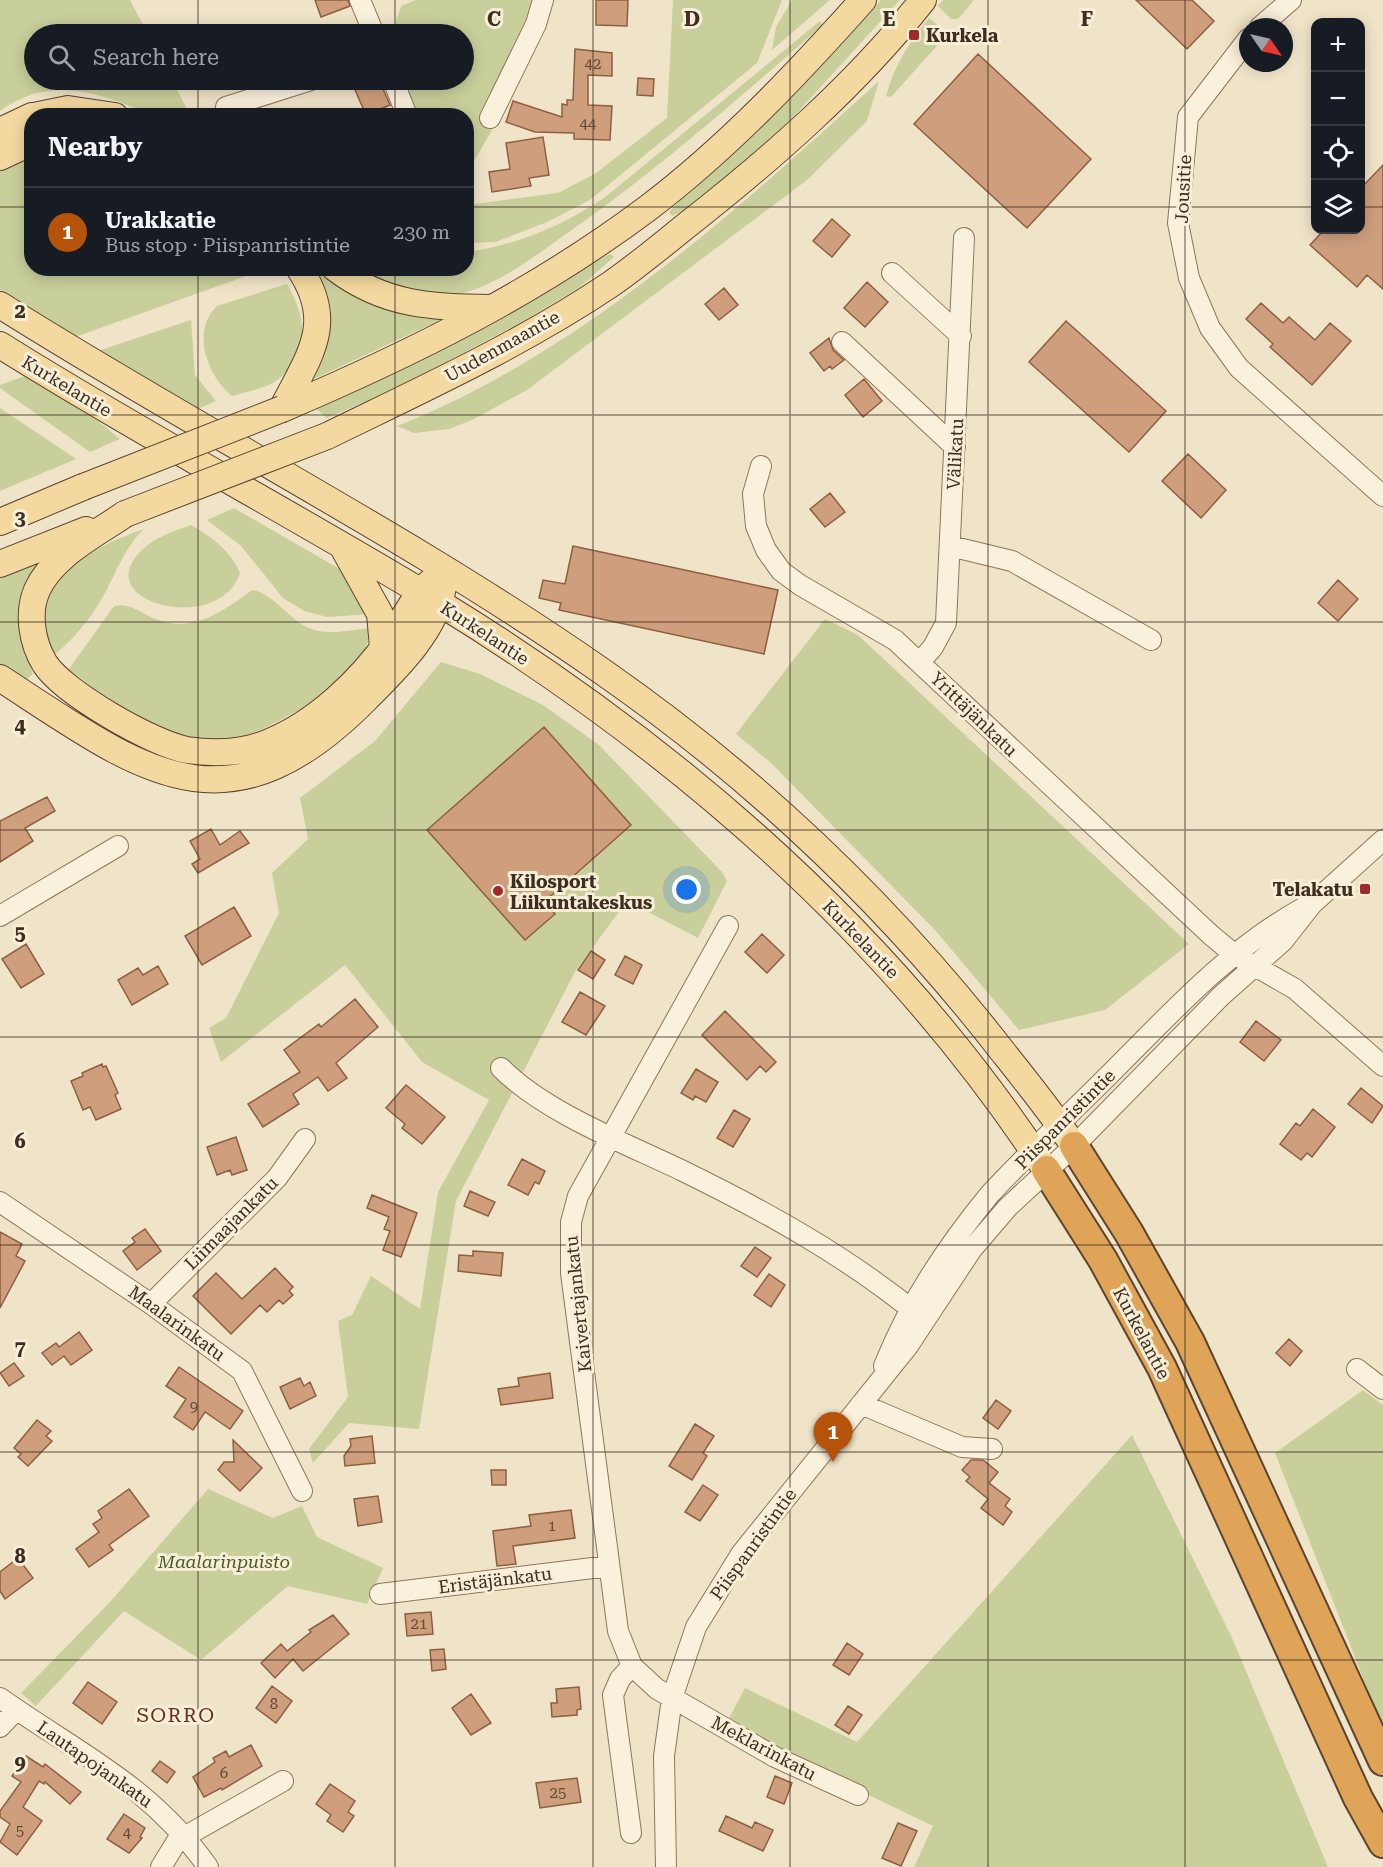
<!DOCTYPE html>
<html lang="en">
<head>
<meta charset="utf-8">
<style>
  :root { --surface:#171b24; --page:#20242c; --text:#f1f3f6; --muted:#9ea1a6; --line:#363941; --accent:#b45309 }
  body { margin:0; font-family:"Roboto Serif",serif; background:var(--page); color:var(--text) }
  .controls { position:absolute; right:18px; top:18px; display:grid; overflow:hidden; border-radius:12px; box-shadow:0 3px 15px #0003 }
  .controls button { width:54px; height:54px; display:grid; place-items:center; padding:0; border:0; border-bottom:2px solid var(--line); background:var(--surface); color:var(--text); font:30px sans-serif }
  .compass { position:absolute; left:1239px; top:18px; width:54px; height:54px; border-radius:50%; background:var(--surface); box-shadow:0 3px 15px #0003; rotate:124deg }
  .you { position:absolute; left:687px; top:890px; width:21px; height:21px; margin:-15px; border:4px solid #fff; border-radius:50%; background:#1a73e8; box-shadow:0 0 0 9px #1a73e833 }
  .badge { display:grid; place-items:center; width:39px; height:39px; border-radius:50%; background:var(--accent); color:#fff; font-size:20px; font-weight:700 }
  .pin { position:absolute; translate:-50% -50px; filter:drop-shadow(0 2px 3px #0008) }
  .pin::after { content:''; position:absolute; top:32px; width:21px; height:18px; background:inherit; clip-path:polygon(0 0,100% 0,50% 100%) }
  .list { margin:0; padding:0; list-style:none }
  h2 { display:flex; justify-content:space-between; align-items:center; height:78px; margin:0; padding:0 24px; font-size:26px }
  h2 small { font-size:20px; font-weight:400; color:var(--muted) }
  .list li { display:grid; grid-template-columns:39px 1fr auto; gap:18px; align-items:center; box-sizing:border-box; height:90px; padding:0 24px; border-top:2px solid var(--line) }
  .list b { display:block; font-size:22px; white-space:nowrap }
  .list p { margin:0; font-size:20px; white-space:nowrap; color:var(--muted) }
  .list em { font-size:20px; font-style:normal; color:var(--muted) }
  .icon { flex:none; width:33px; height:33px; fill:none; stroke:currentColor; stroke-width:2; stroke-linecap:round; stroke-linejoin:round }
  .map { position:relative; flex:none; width:1383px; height:1867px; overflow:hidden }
  .search { position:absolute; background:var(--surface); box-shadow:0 3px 15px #0003; left:24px; top:24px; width:450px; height:66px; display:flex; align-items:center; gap:15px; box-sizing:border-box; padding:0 21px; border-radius:33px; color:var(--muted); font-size:22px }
  .panel { position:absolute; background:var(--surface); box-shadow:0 3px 15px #0003; left:24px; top:108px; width:450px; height:168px; border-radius:24px }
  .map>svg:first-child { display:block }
  .green { fill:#c9cf9b }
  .building { fill:#cf9f7d; stroke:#8d5f41; stroke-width:1.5 }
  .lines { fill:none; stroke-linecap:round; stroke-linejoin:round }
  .minor-casing { stroke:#8d765c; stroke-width:22 }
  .major-casing { stroke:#5b4430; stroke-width:28 }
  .highway-casing { stroke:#5b4430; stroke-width:32 }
  .minor { stroke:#faf1dc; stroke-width:20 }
  .major { stroke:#f3d9a0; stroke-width:26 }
  .highway { stroke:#e0a458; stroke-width:28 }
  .major-bridge-casing { stroke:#5b4430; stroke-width:28; stroke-linecap:butt }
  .major-bridge { stroke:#f3d9a0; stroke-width:26 }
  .grid { fill:none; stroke:#3d2e20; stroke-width:1.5; stroke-opacity:0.55 }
  .poi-dot { fill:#9e2a2b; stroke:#f7eed8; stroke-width:2 }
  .labels { text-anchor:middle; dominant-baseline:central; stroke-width:6; stroke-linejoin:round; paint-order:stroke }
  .number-label { font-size:15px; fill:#624a37 }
  .poi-label { font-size:18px; font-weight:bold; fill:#3d2e20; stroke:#f7eed8; text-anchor:start }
  .street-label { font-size:18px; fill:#3d2e20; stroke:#f7eed8 }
  .park-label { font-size:18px; font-style:italic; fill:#4d5a26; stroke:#f7eed8 }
  .neighbourhood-label { font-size:20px; letter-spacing:1.5px; fill:#6b2e1e; stroke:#f7eed8 }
  .grid-label { font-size:20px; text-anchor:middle; font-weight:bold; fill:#3d2e20; stroke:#f7eed8; stroke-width:6; stroke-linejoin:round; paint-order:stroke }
</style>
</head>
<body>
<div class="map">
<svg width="1383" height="1867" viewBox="0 0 1383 1867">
  <rect width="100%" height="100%" fill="#f0e4c8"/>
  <!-- green -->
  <path class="green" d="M0 0H130L148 34H34V80H172L190 115C180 116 163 119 153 115 100 94 52 73 0 111Z
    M416 0H531L530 18 480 114 492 130 467 173 466 116 417 115 404 80H464V34H392L401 6Z
    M673 0H782L757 63 590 200 547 222 496 242 472 243 467 237V205L558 193 596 173 667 118Z
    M792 0H830L772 50 776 27Z
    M881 0H900L786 125 696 204 672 216 669 212C701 177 739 147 773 115 811 78 846 40 881 0Z
    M943 0H974L958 19H951L938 6Z
    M929 18 940 27 943 39 892 96 888 97 886 96C895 64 909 43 929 18Z
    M820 21 823 25C740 97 659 169 569 232 536 255 499 285 459 294 419 302 385 284 350 269L466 268 467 252C518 245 561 226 604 198Z
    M879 81 867 121 807 180 527 390 472 420 449 429 414 433 397 426C579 354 735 212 879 81Z
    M31 156 32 268 266 269 75 337 0 290V170Z
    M610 254 614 257 580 287 525 320 401 386 327 418 314 407Z
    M321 271 352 291 451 315 301 385 311 276Z
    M287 284C300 308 309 329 296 355 291 365 286 374 276 381 264 389 245 392 232 396 208 377 190 331 217 306Z
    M191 320 195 375 216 401 198 409 95 352Z
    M25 376 98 421 120 439 90 452 0 388V385Z
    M0 408 76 459 0 491Z
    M234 508 345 572 371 614 327 617 304 611 283 598 241 546 207 520Z
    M191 525C212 537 230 550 240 573 220 638 76 601 149 544 161 535 178 530 191 525Z
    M144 529C123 549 115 576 101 600 87 624 70 642 50 659 21 583 82 551 144 529Z
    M47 559 25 649 33 674 21 684 0 667V578Z
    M252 590C273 593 289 620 309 628 327 636 351 630 370 628 369 640 366 652 359 662 335 695 249 743 208 745 200 745 189 742 181 740 139 728 103 695 69 669L114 606C127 603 137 610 149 616 188 636 220 614 252 590Z
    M825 619 858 635 1189 944 1105 1010 1019 1030 935 930 771 763 736 734Z
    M441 662 480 674 543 705 599 745 722 872 727 881 698 938 627 901 576 970 456 1201 419 1429 349 1423 313 1463 309 1449 348 1397 338 1321 352 1315 371 1276 420 1309 438 1192 489 1100 422 1062 345 965 221 1062 209 1028 226 1018 279 913 272 873 308 839 300 798 375 741Z
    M1363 1390 1383 1405V1729L1275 1453Z
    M1132 1435 1233 1640 1328 1867H914L933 1826 827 1775 727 1722 745 1688 857 1742Z
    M208 1489 273 1518 302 1506 317 1537 383 1568 367 1604 288 1586 201 1660 124 1611 36 1706 21 1693 110 1602Z"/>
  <!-- building -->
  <path class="building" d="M315 0H348L350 6 321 17Z
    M596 0H628L627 26 596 25Z
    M1136 0H1192L1214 21 1187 49Z
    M575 49 612 53V76L588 75V105L612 106 610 140 574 139V133L535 132 506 122 513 101 562 117V104L567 105V100H573Z
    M978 54 1091 159 1027 228 914 124Z
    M638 78 654 79 653 96 637 95Z
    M361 80H379L390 105 366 115 352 83Z
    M543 137 549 175 529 178 531 186 492 192 489 172 510 169 506 143Z
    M1383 165V289L1367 275 1357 287 1310 245 1324 230H1360V189Z
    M832 219 850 235 832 257 813 241Z
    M867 282 888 302 865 327 844 308Z
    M724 288 738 305 719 320 705 304Z
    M1261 303 1283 323 1289 317 1315 340 1330 323 1351 341 1312 385 1270 347 1273 344 1246 319Z
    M1066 321 1166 411 1129 452 1029 362Z
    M829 338 833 350 844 360 832 369 830 366 824 371 810 353Z
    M864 379 882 401 863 417 845 395Z
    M1188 454 1226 490 1201 518 1162 481Z
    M830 493 845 512 825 527 810 509Z
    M573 546 778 590 764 654 559 610 561 603 539 598 543 580 565 584Z
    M1338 580 1358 599 1338 621 1318 603Z
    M544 727 631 825 544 902 555 914 525 940 427 830Z
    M47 797 55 811 25 828 33 841 0 862V821Z
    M211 829 220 845 240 831 249 843 198 873 192 864 200 859 190 841Z
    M234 907 251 936 202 965 185 936Z
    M762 934 784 955 767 973 745 952Z
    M26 944 44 974 21 988 2 959Z
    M591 951 605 960 593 979 578 970Z
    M625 956 642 965 633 984 615 975Z
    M158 966 168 984 132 1005 118 980 138 968 143 975Z
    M580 992 605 1006 586 1035 562 1022Z
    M355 999 378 1027 336 1063 347 1078 328 1091 318 1077 293 1094 299 1104 263 1127 248 1104 300 1072 284 1050 319 1024 321 1027Z
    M725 1011 776 1062 766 1072 760 1066 747 1080 702 1035Z
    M1256 1021 1281 1040 1264 1061 1240 1042Z
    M102 1064 103 1067 106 1066 118 1093 115 1095 121 1109 96 1120 90 1107 83 1110 71 1081 83 1076 82 1073Z
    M696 1069 718 1082 706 1102 695 1096 693 1100 681 1093Z
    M406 1085 445 1117 422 1144 402 1128 405 1124 386 1108Z
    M1361 1088 1383 1106 1372 1123 1348 1104Z
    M1313 1109 1335 1127 1312 1157 1307 1153 1301 1160 1280 1144 1296 1123 1300 1126Z
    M734 1110 750 1119 733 1147 717 1138Z
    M236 1137 247 1170 232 1175 230 1170 217 1175 207 1147Z
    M522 1159 545 1171 539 1184 535 1182 528 1195 508 1185Z
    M470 1191 495 1202 488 1216 464 1206Z
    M372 1195 417 1213 401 1257 383 1250 390 1231 384 1229 389 1217 367 1208Z
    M145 1229 161 1251 137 1270 123 1251 135 1242 132 1238Z
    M0 1232 22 1244 16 1256 25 1261 0 1308Z
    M755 1247 771 1258 757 1277 741 1266Z
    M473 1251 503 1253 501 1276 458 1271 459 1255 473 1256Z
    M275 1268 293 1287 289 1291 293 1295 283 1304 279 1300 267 1312 260 1305 231 1334 193 1296 216 1273 242 1299Z
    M769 1274 785 1285 771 1307 754 1295Z
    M79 1332 92 1350 71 1365 64 1356 52 1365 42 1353 56 1343 59 1347Z
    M1289 1339 1302 1351 1290 1366 1276 1353Z
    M14 1363 24 1376 9 1386 0 1373Z
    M179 1367 243 1411 230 1429 205 1412 193 1430 174 1417 186 1399 166 1386Z
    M550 1373 553 1398 501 1405 498 1389 519 1386 518 1378Z
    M300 1378 304 1386 310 1382 316 1396 290 1409 280 1387Z
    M996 1400 1011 1411 998 1429 983 1418Z
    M37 1420 51 1431 46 1436 52 1441 28 1466 18 1457 21 1454 14 1448Z
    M695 1424 714 1436 703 1453 707 1456 692 1480 669 1466Z
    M372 1436 375 1463 345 1466 344 1456 351 1446 350 1439Z
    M233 1440 262 1468 240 1491 218 1470 224 1462H234Z
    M971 1460H983L998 1472 989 1483 1010 1499 1005 1506 1012 1512 1003 1525 981 1508 988 1499 966 1481 970 1477 962 1470Z
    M491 1470H506V1485H492Z
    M703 1485 718 1495 700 1521 685 1512Z
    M129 1489 149 1516 109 1545 113 1550 89 1567 76 1549 99 1532 93 1524 102 1518 98 1511Z
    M378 1496 382 1522 358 1526 354 1499Z
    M571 1510 575 1538 513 1546 516 1564 497 1566 493 1531 531 1526 529 1515Z
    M18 1558 33 1578 5 1599 0 1591V1572Z
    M431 1612 433 1634 407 1636 405 1614Z
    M333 1615 349 1634 303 1671 293 1659 275 1678 261 1663 281 1644 287 1651 311 1632 309 1630Z
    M847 1643 863 1654 849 1675 833 1665Z
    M444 1649 446 1669 432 1671 430 1650Z
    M88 1682 117 1702 102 1724 73 1703Z
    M272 1686 292 1701 276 1723 256 1708Z
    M579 1687 581 1709 577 1710V1715L552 1717 551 1703H557L556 1689Z
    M471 1694 491 1723 471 1735 452 1708Z
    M848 1706 862 1715 849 1734 835 1725Z
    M251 1745 262 1766 222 1790 221 1788 204 1797 193 1777 215 1762 213 1758 226 1751 229 1757Z
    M26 1756 43 1767 45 1764 81 1792 70 1804 45 1782 44 1784 39 1781 23 1807 42 1821 17 1855 0 1842 10 1824 0 1817V1811L21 1782 12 1776Z
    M160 1761 175 1772 167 1783 152 1771Z
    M775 1776 792 1783 784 1804 767 1797Z
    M577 1778 581 1802 540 1808 536 1783Z
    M330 1784 355 1801 348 1812 354 1816 343 1832 327 1821 331 1815 316 1804Z
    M124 1814 145 1828 140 1837 142 1838 129 1853 107 1839Z
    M726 1816 752 1828 755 1822 773 1830 763 1851 719 1831Z
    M898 1823 917 1831 901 1866 882 1858Z"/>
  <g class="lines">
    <!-- minor casing -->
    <g class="minor-casing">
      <path id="minor" d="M360 0 374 34
        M1260 27 1291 0
        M1248 39 1188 117 1178 223 1189 278 1210 328 1239 368 1383 496
        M393 80 407 116
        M226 107 311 80
        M490 118 536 24 543 0
        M892 273 961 336
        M842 342 955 447
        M761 466 753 494 756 526 766 550 781 571 800 585 895 640 1212 936 1234 954 1295 989 1383 1066
        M950 546 1012 561 1151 640
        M920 662 933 647 946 623 964 238
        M0 916 118 846
        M728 926 578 1196 571 1222V1273L618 1631 632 1666 657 1689 775 1757 858 1795
        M501 1068C544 1112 627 1144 683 1171 767 1212 848 1257 921 1317
        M0 1202 151 1304 242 1371 302 1491
        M151 1304 277 1178 305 1139
        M884 1366C909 1303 948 1245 990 1194 1030 1151 1072 1112 1113 1071 1172 1012 1229 949 1303 908
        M1357 1369 1383 1389
        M861 1404 962 1447 992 1449
        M380 1594 609 1566
        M0 1698C79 1754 150 1785 208 1867
        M0 1727 16 1710
        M631 1833 613 1695 620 1679 632 1666
        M161 1867 177 1841 283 1781
        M666 1867 664 1756 672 1698 696 1627 741 1554 908 1346 972 1249 1008 1207 1074 1146 1221 996 1283 941 1312 904 1383 840"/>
    </g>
    <!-- major casing -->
    <g class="major-casing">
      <path id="major" d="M34 116 68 109 115 116
        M0 131 32 116
        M0 157 32 142
        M335 268C385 306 432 307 492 308
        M0 305C199 431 410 537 603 672 755 778 889 905 1003 1052 1027 1082 1052 1113 1074 1146
        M0 345C143 435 293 514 438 602 676 748 892 935 1046 1170
        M282 409C411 354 535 293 648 208 727 148 797 74 863 0
        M282 409C308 357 337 324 299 268
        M327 436C423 389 522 344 611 284 637 266 662 245 687 225 771 159 856 85 923 0
        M125 514C95 535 53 555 37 590 27 613 32 643 45 664 64 693 153 744 187 750 214 754 242 753 267 743 316 724 360 681 390 639 405 619 412 597 432 581
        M0 522 83 487
        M345 551 380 614 383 647
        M0 564 86 530
        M0 678C140 769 225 842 367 698 397 668 436 630 443 587"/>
    </g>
    <!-- highway casing -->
    <g class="highway-casing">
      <path id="highway" d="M1074 1146 1129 1233 1190 1342 1383 1761
        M1046 1170 1103 1260 1162 1368 1358 1798 1383 1843"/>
    </g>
    <!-- minor -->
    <use href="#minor" class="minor"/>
    <!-- major -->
    <use href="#major" class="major"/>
    <!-- highway -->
    <use href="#highway" class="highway"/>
    <!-- major-bridge casing -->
    <g class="major-bridge-casing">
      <path id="major-bridge" d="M83 487 282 409
        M125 514 327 436"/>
    </g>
    <!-- major-bridge -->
    <use href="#major-bridge" class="major-bridge"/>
  </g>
  <!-- grid -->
  <path class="grid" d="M198 0V34M395 0V34M593 0V1867M790 0V1867M988 0V1867M1185 0V1867M198 80V116M395 80V116M0 207H32M466 207H1316M1360 207H1383M198 268V1867M395 268V1867M0 415H1383M0 622H1383M0 830H1383M0 1037H1383M0 1245H1383M0 1452H1383M0 1660H1383"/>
  <!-- markers -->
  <g class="poi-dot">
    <rect x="908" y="29" width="12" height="12" rx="3"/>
    <rect x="1359" y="883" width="12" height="12" rx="3"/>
    <circle cx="498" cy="891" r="6"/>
  </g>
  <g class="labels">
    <!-- number labels -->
    <g class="number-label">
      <text x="593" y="64">42</text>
      <text x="588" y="124">44</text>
      <text x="194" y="1407">9</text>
      <text x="552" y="1526">1</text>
      <text x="419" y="1624">21</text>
      <text x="274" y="1704">8</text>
      <text x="224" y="1773">6</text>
      <text x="558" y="1793">25</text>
      <text x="20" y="1831">5</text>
      <text x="127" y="1833">4</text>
    </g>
    <!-- poi labels -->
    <g class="poi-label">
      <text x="926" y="35">Kurkela</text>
      <text x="510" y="881">Kilosport<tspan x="510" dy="21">Liikuntakeskus</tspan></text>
      <text x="1353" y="889" text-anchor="end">Telakatu</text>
    </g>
    <!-- street labels -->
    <g class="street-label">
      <text transform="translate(1183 189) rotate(-87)">Jousitie</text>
      <text transform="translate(502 346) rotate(-29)">Uudenmaantie</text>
      <text transform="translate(67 386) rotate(31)">Kurkelantie</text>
      <text transform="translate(955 454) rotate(-87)">Välikatu</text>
      <text transform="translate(485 633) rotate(33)">Kurkelantie</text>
      <text transform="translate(974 714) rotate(44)">Yrittäjänkatu</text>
      <text transform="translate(861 939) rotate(46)">Kurkelantie</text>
      <text transform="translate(1065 1119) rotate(-45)">Piispanristintie</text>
      <text transform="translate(231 1223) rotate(-45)">Liimaajankatu</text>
      <text transform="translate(578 1304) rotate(-96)">Kaivertajankatu</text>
      <text transform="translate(177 1323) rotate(36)">Maalarinkatu</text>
      <text transform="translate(1142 1333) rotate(62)">Kurkelantie</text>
      <text transform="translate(753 1544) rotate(-54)">Piispanristintie</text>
      <text transform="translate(495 1580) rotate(-7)">Eristäjänkatu</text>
      <text transform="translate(764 1748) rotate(28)">Meklarinkatu</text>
      <text transform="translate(95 1764) rotate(35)">Lautapojankatu</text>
    </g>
    <!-- park labels -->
    <g class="park-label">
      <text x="224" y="1561">Maalarinpuisto</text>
    </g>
    <!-- neighbourhood labels -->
    <g class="neighbourhood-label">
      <text x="176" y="1715">SORRO</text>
    </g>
  </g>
  <g class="grid-label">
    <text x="494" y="26">C</text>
    <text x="692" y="26">D</text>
    <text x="889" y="26">E</text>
    <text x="1087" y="26">F</text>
    <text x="20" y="318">2</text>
    <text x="20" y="525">3</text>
    <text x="20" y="733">4</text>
    <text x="20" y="940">5</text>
    <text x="20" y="1148">6</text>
    <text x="20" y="1355">7</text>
    <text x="20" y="1563">8</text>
    <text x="20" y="1770">9</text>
  </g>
</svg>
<div class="controls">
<button>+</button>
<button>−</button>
<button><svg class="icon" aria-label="locate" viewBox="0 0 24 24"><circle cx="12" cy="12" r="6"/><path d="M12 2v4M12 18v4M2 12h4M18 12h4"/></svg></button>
<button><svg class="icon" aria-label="layers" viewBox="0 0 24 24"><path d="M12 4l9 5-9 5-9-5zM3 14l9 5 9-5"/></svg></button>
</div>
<svg class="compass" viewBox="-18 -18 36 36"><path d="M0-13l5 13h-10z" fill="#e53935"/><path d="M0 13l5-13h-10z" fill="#9ea1a6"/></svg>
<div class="you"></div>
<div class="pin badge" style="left:833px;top:1462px">1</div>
<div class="search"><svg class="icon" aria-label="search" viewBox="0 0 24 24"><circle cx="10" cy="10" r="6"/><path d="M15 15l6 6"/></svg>Search here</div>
<section class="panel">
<h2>Nearby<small></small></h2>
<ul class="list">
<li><span class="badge">1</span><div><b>Urakkatie</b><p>Bus stop · Piispanristintie</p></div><em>230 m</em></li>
</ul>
</section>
</div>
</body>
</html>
